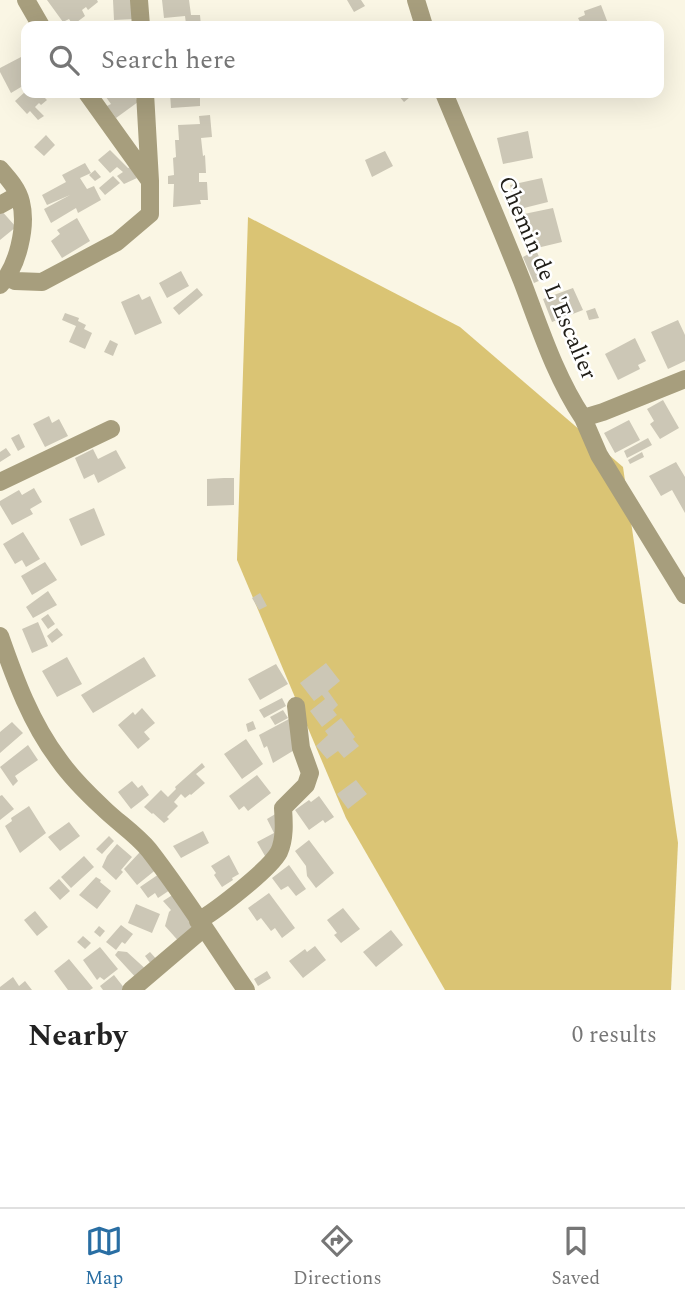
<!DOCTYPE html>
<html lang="en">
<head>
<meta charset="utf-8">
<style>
  :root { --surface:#fff; --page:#f2f2f2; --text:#222; --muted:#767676; --line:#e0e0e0; --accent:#296ea3 }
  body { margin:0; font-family:Spectral,serif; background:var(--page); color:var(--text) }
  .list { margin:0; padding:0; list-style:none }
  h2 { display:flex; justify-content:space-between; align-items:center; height:91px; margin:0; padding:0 28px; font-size:30px }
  h2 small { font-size:23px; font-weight:400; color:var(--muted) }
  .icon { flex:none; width:38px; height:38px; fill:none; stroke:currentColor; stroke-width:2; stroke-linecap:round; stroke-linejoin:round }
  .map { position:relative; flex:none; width:685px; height:990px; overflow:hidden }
  .search { position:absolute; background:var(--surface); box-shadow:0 7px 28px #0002; left:21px; right:21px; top:21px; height:77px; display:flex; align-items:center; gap:18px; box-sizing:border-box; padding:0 24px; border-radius:14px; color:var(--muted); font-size:26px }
  .sheet { height:217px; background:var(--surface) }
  nav { display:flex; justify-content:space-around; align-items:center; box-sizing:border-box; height:98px; border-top:2px solid var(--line); background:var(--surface); font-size:19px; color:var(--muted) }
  nav a { display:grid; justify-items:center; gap:4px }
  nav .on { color:var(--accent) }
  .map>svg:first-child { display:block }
  .forest { fill:#dac474 }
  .building { fill:#ccc7b6 }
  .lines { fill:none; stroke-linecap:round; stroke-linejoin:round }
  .minor { stroke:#a79e7d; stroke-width:18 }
  .labels { text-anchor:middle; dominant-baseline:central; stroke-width:5; stroke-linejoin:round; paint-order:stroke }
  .street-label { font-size:23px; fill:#201e18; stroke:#fff }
</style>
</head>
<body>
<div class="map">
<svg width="685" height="990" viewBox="0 0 685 990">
  <rect width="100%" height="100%" fill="#faf6e4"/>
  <!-- forest -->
  <path class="forest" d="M248 217 460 327 623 467 678 843 671 990H445L346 818 237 560Z"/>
  <!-- building -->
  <path class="building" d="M47 0H97L98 2 88 10 86 7 82 10 85 16 73 25 69 19 63 22Z
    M113 0H134L136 19 114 20Z
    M162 0H189L191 15H200L201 26H181V24H186L185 16 164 18Z
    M347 0H361L365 6 354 12Z
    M601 5 609 26H582L578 18 585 15 584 11Z
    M21 57 26 67V84L11 93 0 72V68Z
    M26 91V93H40L47 100 41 105 39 103 35 107 44 116 38 120 30 111 27 114 15 101Z
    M103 93H136L138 95 135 97 138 102 116 118 107 106 111 104Z
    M170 93H200V106L171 108Z
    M401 93H415L404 102 398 95Z
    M210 115 212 137 201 138 203 156 205 155 206 173H199V182H207L208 200H200L201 204 173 207 174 184H168V176L174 175 173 158 176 157 175 140H179L178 125 200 124 199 116Z
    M528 131 533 158 503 164 497 138Z
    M46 135 55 145 44 156 34 147Z
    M110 150 128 168 131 167 137 178 124 184 117 176 123 172 117 167 110 173 98 160Z
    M385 151 393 166 372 177 365 160Z
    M85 163 91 173 80 178 87 189 94 186 101 200 78 213 76 208 51 223 44 209 70 195 47 205 42 195 66 182 62 175Z
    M95 170 101 177 95 181 89 175Z
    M113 176 120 183 105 195 99 188Z
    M542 178 548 202 516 210 514 202 519 200 517 192 512 193 510 185Z
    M553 208 562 242 537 248 534 237 530 238 524 214Z
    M0 209 16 227 0 240Z
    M77 218 90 241 62 258 51 241 60 234 57 230Z
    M536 250 548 277 534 283 523 257Z
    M181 271 189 286 167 298 159 283Z
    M197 288 203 295 179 315 173 308Z
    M573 288 583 310 552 322 543 299Z
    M139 294 142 300 150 296 162 323 135 335 121 302Z
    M595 308 599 318 589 320 586 311Z
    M65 313 79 318 78 321 86 325 84 329 92 333 85 349 69 342 76 326 62 320Z
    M678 320 685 335V361L668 369 651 332Z
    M635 338 646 361 638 365 640 369 618 380 605 354Z
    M110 340 118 344 113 356 104 352Z
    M663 400 679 428 660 439 650 424 654 421 647 409Z
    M49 416 52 423 59 419 68 436 45 447 33 424Z
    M629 420 640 440 615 453 604 433Z
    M19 434 25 447 18 451 11 438Z
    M648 438 652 445 627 458 624 451Z
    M6 448 11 455 0 462V452Z
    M93 449 98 459 116 450 126 468 98 483 94 474 84 479 75 458Z
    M642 452 644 457 630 464 628 460Z
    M676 462 685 477V513L672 490 661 496 649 476Z
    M224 478H234V505L207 506V479Z
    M34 488 42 502 30 509 33 514 12 525 0 505V501L19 490 22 495Z
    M94 508 105 535 81 546 69 519Z
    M23 532 40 559 26 567 22 560 15 564 3 544Z
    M45 562 57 580 32 595 21 576Z
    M48 591 57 605 33 618 26 607Z
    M260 593 267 606 259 610 252 598Z
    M48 614 55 624 48 629 41 619Z
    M38 622 48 646 32 653 22 629Z
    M57 628 63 635 52 643 47 636Z
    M67 657 82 684 57 697 42 671Z
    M144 657 156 676 93 713 81 695Z
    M326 663 340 681 328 691 338 705 333 710 337 715 322 727 310 711 325 699 322 695 314 701 300 683Z
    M276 664 288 684 260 700 248 679Z
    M282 698 286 706 264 718 259 710Z
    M142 708 155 723 144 732 150 739 138 749 118 725 133 712 135 715Z
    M283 710 288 718 275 725 270 717Z
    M341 718 355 737 353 739 359 746 344 758 338 751 327 759 316 746 328 735 325 731Z
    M289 719 299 743 296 749 273 763 267 746 264 748 259 735Z
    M253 721 256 729 248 732 246 724Z
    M12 722 23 733 0 753V732Z
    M246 739 263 764 242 779 224 754Z
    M28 745 38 760 15 776 18 781 13 786 0 767Z
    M202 763 205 767 196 774 205 783 191 795 190 794 185 798 181 794 174 802 178 806 167 817 169 819 164 823 153 813 152 814 144 807 161 790 168 797 176 789 175 787Z
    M257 775 271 793 248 811 244 806 239 810 229 796Z
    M356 780 367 794 348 809 337 794Z
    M132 781 138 788 142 785 149 795 131 809 118 792Z
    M2 795 14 809 0 820V796Z
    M319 796 334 817 325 823 323 820 309 830 295 810 309 800 311 802Z
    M29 806 46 833 20 853 5 826 12 821 11 818Z
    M277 813 284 837 269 863 257 842 274 833 267 819Z
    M69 822 80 836 60 851 48 837Z
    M203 831 209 843 181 858 173 846Z
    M109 836 114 841 102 854 96 849Z
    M309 840 334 873 316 888 307 876 306 866 295 851Z
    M117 844 132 857 121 870 123 872 116 880 102 867 107 856Z
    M140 852 158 868 137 885 124 869Z
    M229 855 239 874 232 878 233 880 222 887 214 875 216 873 211 866Z
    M84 856 94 867 71 888 61 877Z
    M289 865 306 889 296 896 288 886 281 890 272 878Z
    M159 874 170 890 158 898 155 893 148 898 140 887Z
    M96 877 101 880 100 882 111 891 97 909 79 895Z
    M59 879 70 891 60 900 49 888Z
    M269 893 295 928 282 938 275 928 271 931 261 918 257 921 248 908Z
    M174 894 199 922 182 945 165 926 169 912 171 910 163 901Z
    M136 904 160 914 152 933 128 923Z
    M343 908 360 929 341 943 334 935 337 933 327 920Z
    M35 911 48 927 37 936 24 920Z
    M121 925 133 934 125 944 122 942 116 950 106 942Z
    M99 926 105 931 100 937 94 932Z
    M391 930 403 945 376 967 363 952Z
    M83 936 91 943 85 949 77 942Z
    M315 946 326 960 303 978 289 961 305 949 307 952Z
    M100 947 118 969 104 980 100 977 97 980 83 960Z
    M118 951 127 952 149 972 139 981 115 955Z
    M150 952 159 962 153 967 145 956Z
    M69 959 93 988 90 990H68L54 971Z
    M267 971 271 978 258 986 254 979Z
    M114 975 125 989 124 990H103L100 986Z
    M13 977 19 986 25 981 32 990H0V987Z"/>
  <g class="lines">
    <!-- minor -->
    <path class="minor" d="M26 0 41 26
      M139 0 141 26
      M416 0 424 26
      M87 93 150 181
      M444 93C470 156 497 218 522 281 540 328 555 376 583 418L603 412 685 379
      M0 169C8 178 18 189 21 202 27 226 18 267 0 285
      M0 205 18 195
      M7 277 15 281 42 282 117 242 150 214V181L145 93
      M583 418 599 455 685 595
      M0 482 111 429
      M0 636C15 679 31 723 59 760 71 777 87 793 102 807 117 822 136 834 149 850 184 895 214 943 246 990
      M198 921C216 911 270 869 279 852 285 839 284 822 283 808L306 785 310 773 301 748 296 706
      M131 990 204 928"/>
  </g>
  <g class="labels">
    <!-- street labels -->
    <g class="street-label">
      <text transform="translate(547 278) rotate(67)">Chemin de L'Escalier</text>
    </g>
  </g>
</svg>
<div class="search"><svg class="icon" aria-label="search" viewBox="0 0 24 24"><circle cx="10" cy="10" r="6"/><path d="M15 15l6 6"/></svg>Search here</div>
</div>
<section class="sheet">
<h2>Nearby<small>0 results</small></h2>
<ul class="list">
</ul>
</section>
<nav>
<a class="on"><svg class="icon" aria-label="map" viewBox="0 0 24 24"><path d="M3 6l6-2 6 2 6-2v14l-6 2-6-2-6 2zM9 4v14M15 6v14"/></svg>Map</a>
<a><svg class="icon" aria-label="directions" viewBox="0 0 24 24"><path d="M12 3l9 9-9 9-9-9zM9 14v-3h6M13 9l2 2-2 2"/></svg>Directions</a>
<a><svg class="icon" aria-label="saved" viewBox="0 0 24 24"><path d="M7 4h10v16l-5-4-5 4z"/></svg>Saved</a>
</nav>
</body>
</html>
